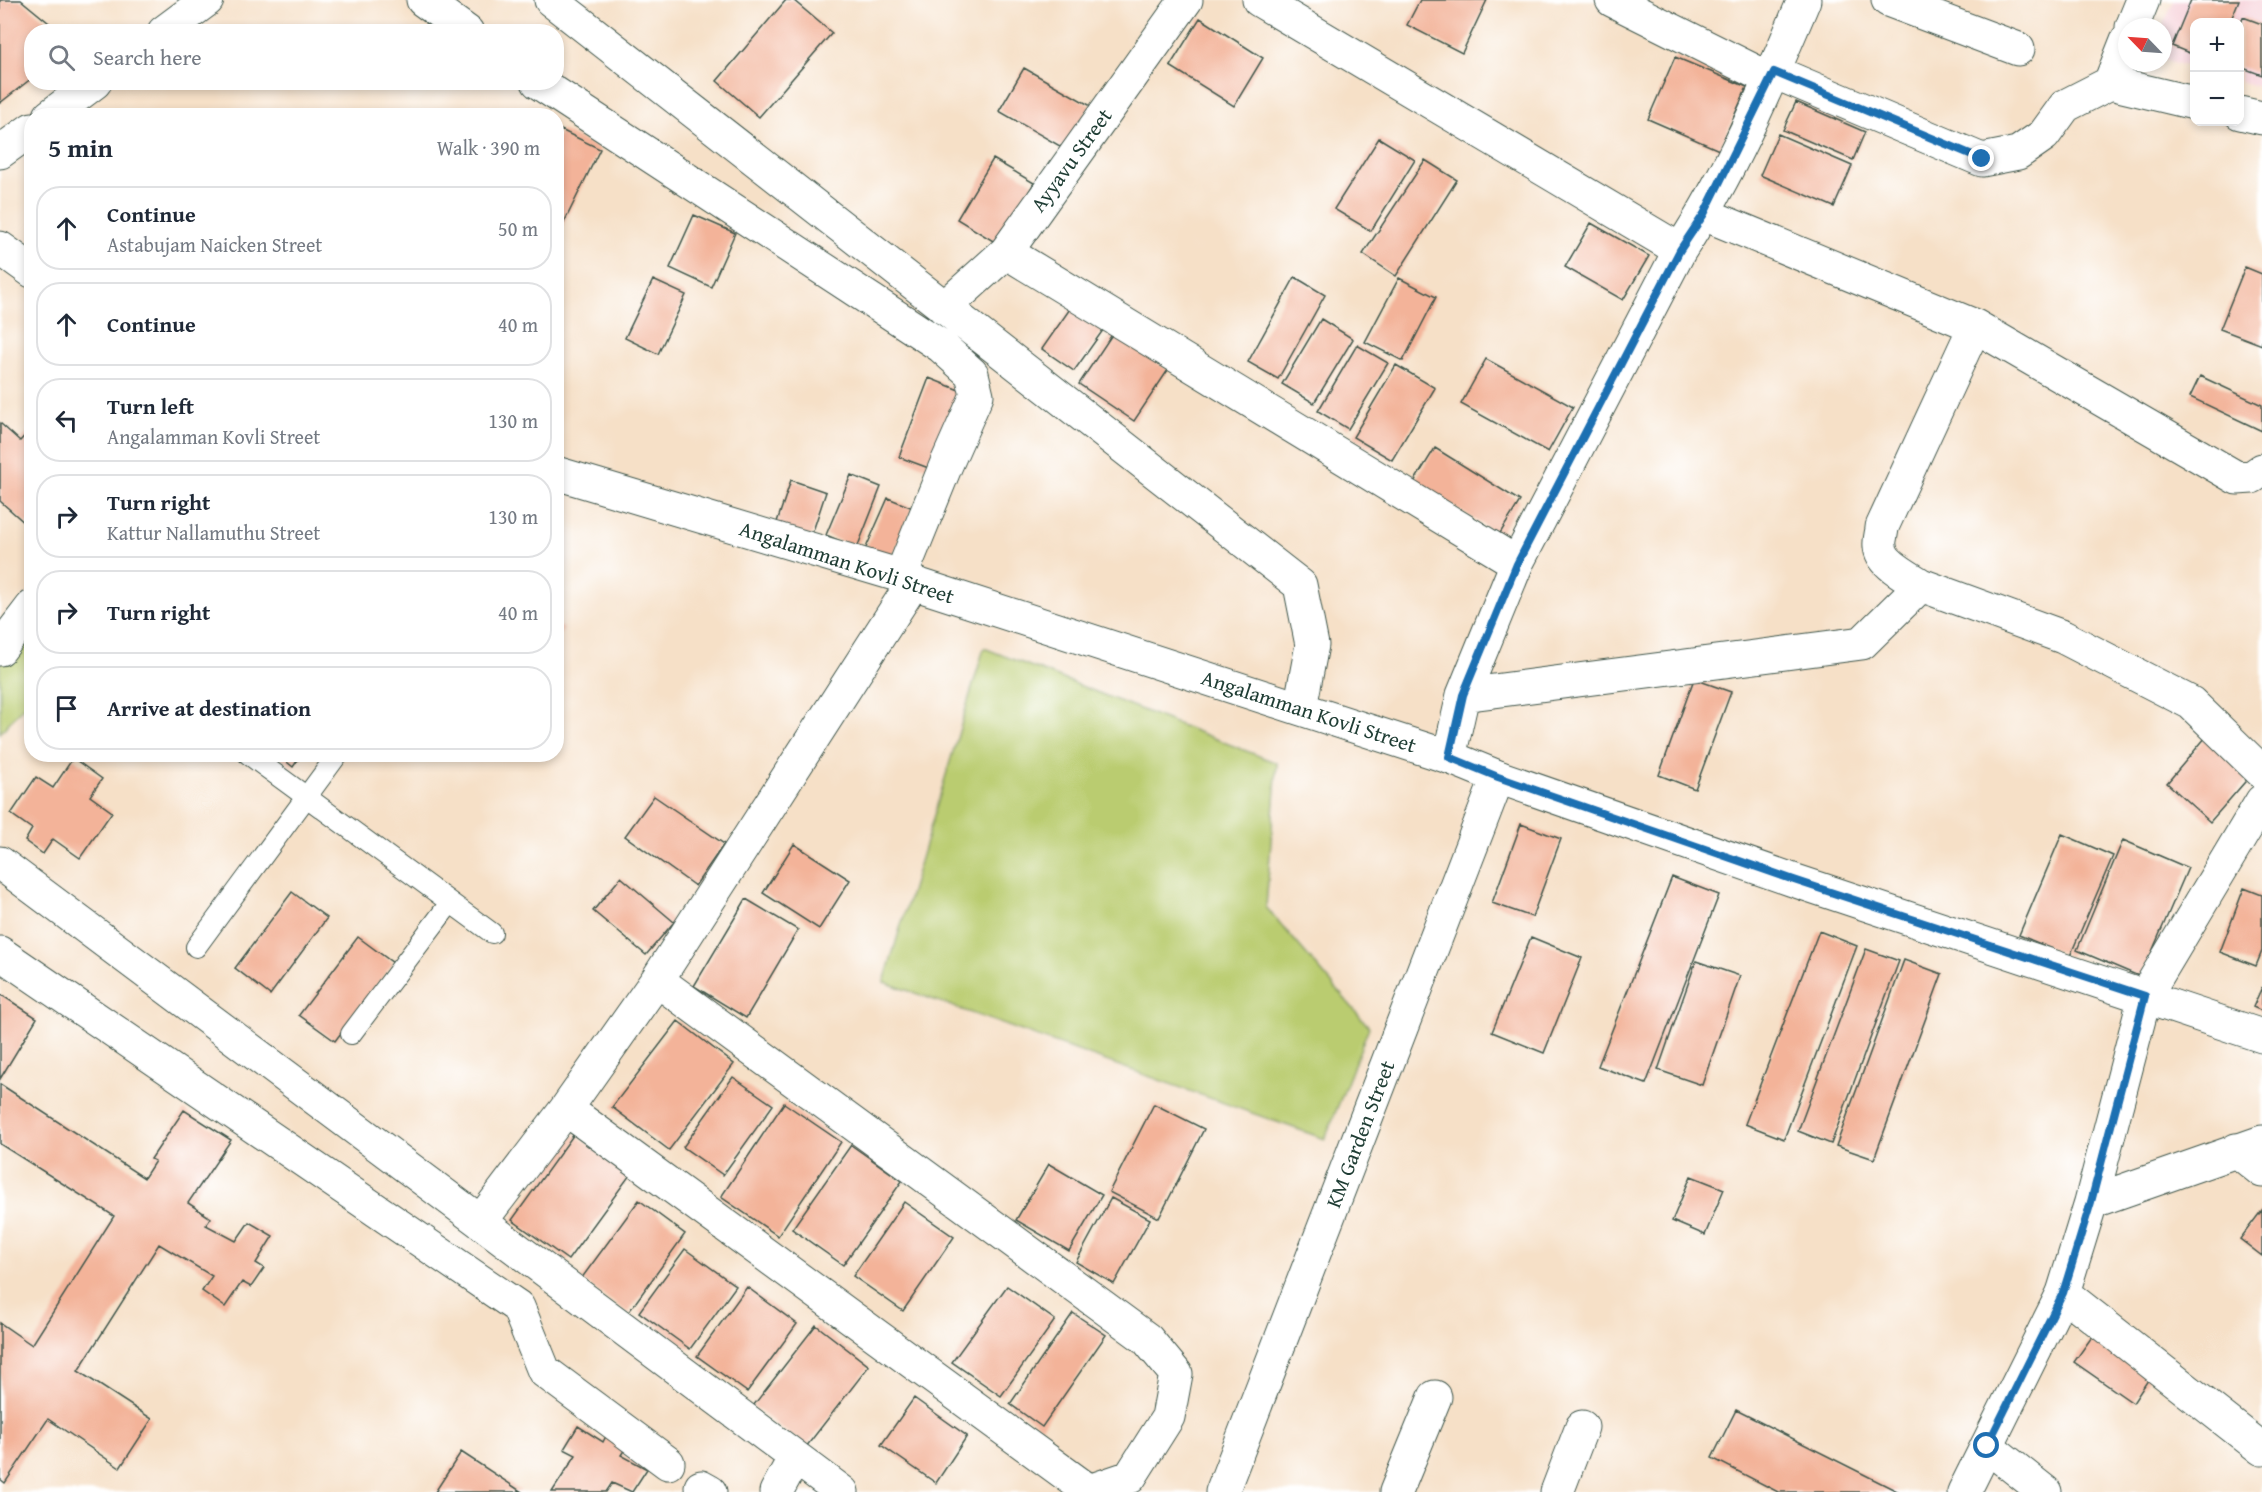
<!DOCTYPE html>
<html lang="en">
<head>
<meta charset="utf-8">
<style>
  :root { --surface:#fff; --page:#f6f6f7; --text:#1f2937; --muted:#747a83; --line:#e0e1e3 }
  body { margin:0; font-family:"Gentium Book Plus",serif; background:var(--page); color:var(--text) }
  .controls { position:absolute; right:18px; top:18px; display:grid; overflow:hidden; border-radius:12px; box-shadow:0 3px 9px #0003 }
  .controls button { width:54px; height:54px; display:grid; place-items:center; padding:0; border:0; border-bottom:2px solid var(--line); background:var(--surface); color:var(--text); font:30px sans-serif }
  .compass { position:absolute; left:2118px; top:18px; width:54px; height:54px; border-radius:50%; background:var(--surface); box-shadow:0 3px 9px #0003; rotate:295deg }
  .stop { position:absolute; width:18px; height:18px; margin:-14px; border:4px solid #1f6fb2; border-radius:50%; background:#fff }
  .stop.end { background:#1f6fb2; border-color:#fff; box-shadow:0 2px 6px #0008 }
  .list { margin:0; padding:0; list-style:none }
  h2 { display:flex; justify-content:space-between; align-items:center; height:78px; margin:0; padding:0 24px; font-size:26px }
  h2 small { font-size:20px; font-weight:400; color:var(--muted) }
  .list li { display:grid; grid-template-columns:39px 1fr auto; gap:18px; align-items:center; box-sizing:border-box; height:84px; margin:0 12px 12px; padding:0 12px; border:2px solid var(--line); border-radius:24px }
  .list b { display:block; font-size:22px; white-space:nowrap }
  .list p { margin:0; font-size:20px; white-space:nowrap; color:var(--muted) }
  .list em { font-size:20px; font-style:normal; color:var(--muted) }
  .icon { flex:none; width:33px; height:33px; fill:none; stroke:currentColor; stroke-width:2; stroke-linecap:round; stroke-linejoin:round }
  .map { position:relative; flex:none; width:2262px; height:1492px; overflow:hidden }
  .search { position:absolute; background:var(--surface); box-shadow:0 3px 9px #0003; left:24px; top:24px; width:540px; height:66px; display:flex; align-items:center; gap:15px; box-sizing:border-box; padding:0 21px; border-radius:24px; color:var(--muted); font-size:22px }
  .panel { position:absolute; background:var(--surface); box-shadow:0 3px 9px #0003; left:24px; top:108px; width:540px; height:654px; border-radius:24px }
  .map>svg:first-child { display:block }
  .built { fill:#f6cfd7 }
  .green { fill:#bacc6f; stroke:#6c8452; stroke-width:1.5 }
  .building { fill:#f3b399 }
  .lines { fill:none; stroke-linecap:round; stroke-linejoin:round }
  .service-casing { stroke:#3f554a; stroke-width:22 }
  .minor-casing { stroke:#3f554a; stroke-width:35 }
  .tertiary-casing { stroke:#3f554a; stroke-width:35 }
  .secondary-casing { stroke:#3f554a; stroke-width:35 }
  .service { stroke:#fff; stroke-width:20 }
  .minor { stroke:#fff; stroke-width:33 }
  .tertiary { stroke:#fff; stroke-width:33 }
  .secondary { stroke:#fff; stroke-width:33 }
  .route { stroke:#1f6fb2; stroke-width:8 }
  .labels { text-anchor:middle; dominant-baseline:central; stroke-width:4.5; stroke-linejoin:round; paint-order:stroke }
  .street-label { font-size:21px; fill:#1f3d34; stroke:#fff }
</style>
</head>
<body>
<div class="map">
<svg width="2262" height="1492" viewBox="0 0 2262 1492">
  <rect width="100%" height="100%" fill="#fff"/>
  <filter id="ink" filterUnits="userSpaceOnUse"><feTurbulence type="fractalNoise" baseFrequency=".0167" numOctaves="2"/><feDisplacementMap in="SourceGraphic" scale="12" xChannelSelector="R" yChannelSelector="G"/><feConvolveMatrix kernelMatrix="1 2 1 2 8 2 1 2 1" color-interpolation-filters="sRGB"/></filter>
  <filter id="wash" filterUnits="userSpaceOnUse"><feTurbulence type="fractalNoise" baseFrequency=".008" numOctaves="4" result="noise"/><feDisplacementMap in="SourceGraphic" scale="24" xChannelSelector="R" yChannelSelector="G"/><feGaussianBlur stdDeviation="1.35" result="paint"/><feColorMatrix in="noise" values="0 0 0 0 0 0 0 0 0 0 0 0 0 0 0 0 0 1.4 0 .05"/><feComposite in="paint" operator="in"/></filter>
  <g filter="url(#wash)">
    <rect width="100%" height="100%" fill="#f6e0c7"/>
    <!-- built -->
    <path class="built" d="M2174 0H2262V88L2240 81V22H2194V68L2163 59 2162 27Z"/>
    <!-- green -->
    <path class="green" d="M31 624V698L0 733V663Z
      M984 648 1277 763 1266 907 1369 1027 1325 1139 884 982Z"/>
    <g id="blocks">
      <!-- building -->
      <path class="building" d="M0 0H21L60 32H32V78L0 103Z
        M786 0H793L832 33 759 117 717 81Z
        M1420 0H1487L1462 53 1407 25Z
        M2191 0H2239L2230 22H2194V55L2172 46Z
        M2243 17 2262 24V75L2240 67V27Z
        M1200 18 1263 58 1234 106 1170 66Z
        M1675 57 1747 87 1719 150 1648 119Z
        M1024 68 1091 106 1065 149 999 111Z
        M1796 102 1865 132 1853 160 1783 130Z
        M561 130 600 149 556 239V140Z
        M1778 134 1852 166 1834 207 1760 175Z
        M1379 138 1415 160 1371 231 1334 209Z
        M993 159 1034 183 998 244 957 219Z
        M1425 160 1457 180 1396 276 1363 254Z
        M694 215 735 233 711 287 670 268Z
        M1591 223 1649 256 1623 300 1565 267Z
        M2245 267 2262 274V345L2220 329Z
        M1295 277 1325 295 1278 379 1248 362Z
        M1399 278 1436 297 1403 361 1365 342Z
        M653 280 686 295 658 354 625 338Z
        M1074 303 1106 326 1074 371 1042 349Z
        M1321 319 1353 339 1314 403 1282 384Z
        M1113 333 1168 370 1134 421 1079 384Z
        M1357 345 1388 363 1348 429 1318 411Z
        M1486 359 1573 407 1548 452 1461 404Z
        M1396 365 1435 388 1392 460 1353 437Z
        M2200 376 2262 405V431L2190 397Z
        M929 378 964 392 934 470 899 457Z
        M0 423 20 441 32 428V519L26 524 0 501Z
        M1435 448 1520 501 1499 535 1414 482Z
        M851 475 881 487 857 548 826 535Z
        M791 480 826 492 811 537 776 525Z
        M888 498 913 508 890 561 865 550Z
        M556 624 564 629 556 640Z
        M1694 679 1731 692 1695 789 1659 775Z
        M2206 737 2251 775 2210 822 2167 783Z
        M277 754H302L293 767Z
        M73 758 102 779 90 796 112 812 80 858 53 839 43 854 25 841 32 829 11 814 36 777 53 788Z
        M654 796 724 844 695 886 625 836Z
        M1521 824 1561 839 1532 917 1492 903Z
        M2062 834 2113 856 2070 956 2019 935Z
        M2123 840 2188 868 2141 977 2077 950Z
        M794 844 850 880 819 929 763 893Z
        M621 877 674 922 646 955 593 911Z
        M1672 877 1719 895 1646 1084 1598 1066Z
        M2244 888 2262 895V951L2256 966 2220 952Z
        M292 892 327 918 270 995 235 968Z
        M746 899 798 930 746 1018 694 986Z
        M1819 931 1857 946 1784 1139 1745 1124Z
        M358 937 393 963 335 1041 299 1015Z
        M1531 937 1582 958 1544 1053 1492 1032Z
        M1866 949 1899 961 1831 1144 1798 1131Z
        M1904 960 1942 974 1874 1159 1836 1146Z
        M1696 961 1740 976 1702 1085 1658 1070Z
        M2262 987V1011L2253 1007Z
        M0 994 37 1018 0 1079Z
        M678 1021 734 1064 669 1150 612 1107Z
        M733 1077 773 1105 723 1175 683 1147Z
        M0 1084 144 1178 155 1161 151 1159 184 1110 231 1140 188 1203 211 1218 206 1225 236 1241 249 1222 273 1236 256 1263 264 1268 251 1287 242 1282 225 1307 202 1291 212 1276 159 1244 78 1371 152 1419 120 1468 48 1419 5 1483 0 1479V1323L32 1345 114 1216 0 1144Z
        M784 1103 841 1142 778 1236 721 1197Z
        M1154 1104 1204 1129 1159 1218 1109 1192Z
        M574 1134 630 1175 568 1260 512 1220Z
        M851 1145 902 1181 843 1265 792 1229Z
        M1049 1164 1102 1195 1069 1251 1016 1220Z
        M1691 1176 1724 1189 1705 1235 1672 1221Z
        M1111 1198 1150 1219 1114 1284 1076 1262Z
        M639 1200 685 1234 628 1313 581 1279Z
        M904 1202 954 1237 903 1311 853 1276Z
        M2262 1210V1256L2240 1239Z
        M685 1249 736 1286 690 1349 639 1312Z
        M1007 1286 1055 1320 1001 1396 952 1362Z
        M747 1287 797 1324 747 1392 697 1356Z
        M1073 1313 1106 1335 1042 1427 1010 1404Z
        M816 1325 869 1366 806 1447 753 1406Z
        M2094 1334 2152 1374 2133 1403 2074 1362Z
        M914 1398 967 1436 936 1483 881 1445Z
        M1736 1410 1899 1492H1778L1712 1458Z
        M578 1426 603 1442 607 1434 627 1446 621 1455 647 1469 632 1492 612 1483 606 1492H552L576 1455 564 1449Z
        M461 1452 522 1492H435Z"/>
    </g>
  </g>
  <g filter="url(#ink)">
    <use href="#blocks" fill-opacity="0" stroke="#3f554a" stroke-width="1.5"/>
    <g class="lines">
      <!-- service casing -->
      <g class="service-casing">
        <path id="service" d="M248 754 492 933
          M196 947 338 754
          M351 1034 450 903"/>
      </g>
      <!-- minor casing -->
      <g class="minor-casing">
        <path id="minor" d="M423 0 467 32
          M551 0 1300 585 1312 645 1300 708
          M1259 0 1680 250
          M1612 0 1770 79
          M1888 0 2018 49
          M2132 27 2143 0
          M1774 72 1982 160 2018 153 2044 135 2065 106 2110 83 2194 103
          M538 82 941 346 972 374 977 395 946 465 901 576
          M2110 83 2127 40
          M2240 113 2262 118
          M1704 214 1975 326 2237 478 2252 477 2262 470
          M1006 252 1517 563
          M944 308 1006 252 1186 0
          M1921 585C1908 576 1881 564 1880 546 1879 540 1882 533 1882 527L1975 326
          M1463 695 1862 643 1921 585 2063 637 2191 703 2262 772
          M1449 757 1463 695 1517 563 1680 250C1730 175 1769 83 1804 0
          M0 863 842 1492
          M0 953 518 1307 544 1371 668 1463
          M2145 996 2262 801
          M566 1109 1089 1491 1130 1477 1168 1417 1176 1374 1147 1339 657 980
          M2236 1150 2262 1171
          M481 1221 566 1109 657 980 913 583
          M2063 1293 2262 1449
          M1987 1446 2045 1492
          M701 1487 710 1492
          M776 1492 795 1457
          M1222 1492 1498 777
          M1396 1492 1435 1397
          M1557 1492 1582 1427"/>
      </g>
      <!-- tertiary casing -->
      <g class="tertiary-casing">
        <path id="tertiary" d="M556 473 901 576 913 583 1449 757 1498 777 1793 880 2262 1036
          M2091 1202 2145 996
          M1964 1492 2063 1293 2091 1202 2262 1142"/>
      </g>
      <!-- secondary casing -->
      <g class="secondary-casing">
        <path id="secondary" d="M164 32 207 0
          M50 116 95 82
          M0 152 32 129
          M0 248 32 271
          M0 649 32 607"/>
      </g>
      <!-- service -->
      <use href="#service" class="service"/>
      <!-- minor -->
      <use href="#minor" class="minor"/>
      <!-- tertiary -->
      <use href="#tertiary" class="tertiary"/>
      <!-- secondary -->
      <use href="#secondary" class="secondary"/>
    </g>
  </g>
  <g class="lines" filter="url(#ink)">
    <!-- route -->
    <path class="route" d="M1982 159 1774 72 1704 214 1680 250 1517 564 1463 695 1449 757 1498 777 1794 880 2145 996 2091 1202 2063 1293 1987 1446"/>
  </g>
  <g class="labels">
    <!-- street labels -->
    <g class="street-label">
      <text transform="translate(1071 160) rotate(-54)">Ayyavu Street</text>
      <text transform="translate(847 562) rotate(18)">Angalamman Kovli Street</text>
      <text transform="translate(1309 711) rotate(18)">Angalamman Kovli Street</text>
      <text transform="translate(1360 1134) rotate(-69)">KM Garden Street</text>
    </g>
  </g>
</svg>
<div class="controls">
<button>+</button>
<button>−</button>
</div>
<svg class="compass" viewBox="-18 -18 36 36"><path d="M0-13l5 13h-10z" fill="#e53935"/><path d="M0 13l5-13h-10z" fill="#747a83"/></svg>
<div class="stop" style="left:1987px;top:1446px"></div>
<div class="stop end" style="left:1982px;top:159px"></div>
<div class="search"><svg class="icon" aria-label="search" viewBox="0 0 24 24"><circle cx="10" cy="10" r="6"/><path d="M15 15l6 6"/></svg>Search here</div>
<section class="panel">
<h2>5 min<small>Walk · 390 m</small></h2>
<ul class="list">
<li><svg class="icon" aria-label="ahead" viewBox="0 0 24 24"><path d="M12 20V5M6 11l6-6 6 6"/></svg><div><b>Continue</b><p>Astabujam Naicken Street</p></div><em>50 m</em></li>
<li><svg class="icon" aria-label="ahead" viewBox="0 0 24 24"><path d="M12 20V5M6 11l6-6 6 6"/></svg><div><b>Continue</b></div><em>40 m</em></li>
<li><svg class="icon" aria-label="left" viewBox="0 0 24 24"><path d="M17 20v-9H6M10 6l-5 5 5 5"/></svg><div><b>Turn left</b><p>Angalamman Kovli Street</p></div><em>130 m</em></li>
<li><svg class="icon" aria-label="right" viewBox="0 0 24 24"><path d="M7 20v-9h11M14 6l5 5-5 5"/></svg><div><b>Turn right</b><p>Kattur Nallamuthu Street</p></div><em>130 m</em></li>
<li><svg class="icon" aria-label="right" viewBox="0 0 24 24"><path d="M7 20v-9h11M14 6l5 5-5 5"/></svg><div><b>Turn right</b></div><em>40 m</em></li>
<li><svg class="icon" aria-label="arrive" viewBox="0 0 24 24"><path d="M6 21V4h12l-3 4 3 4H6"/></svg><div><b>Arrive at destination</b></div></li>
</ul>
</section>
</div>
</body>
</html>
